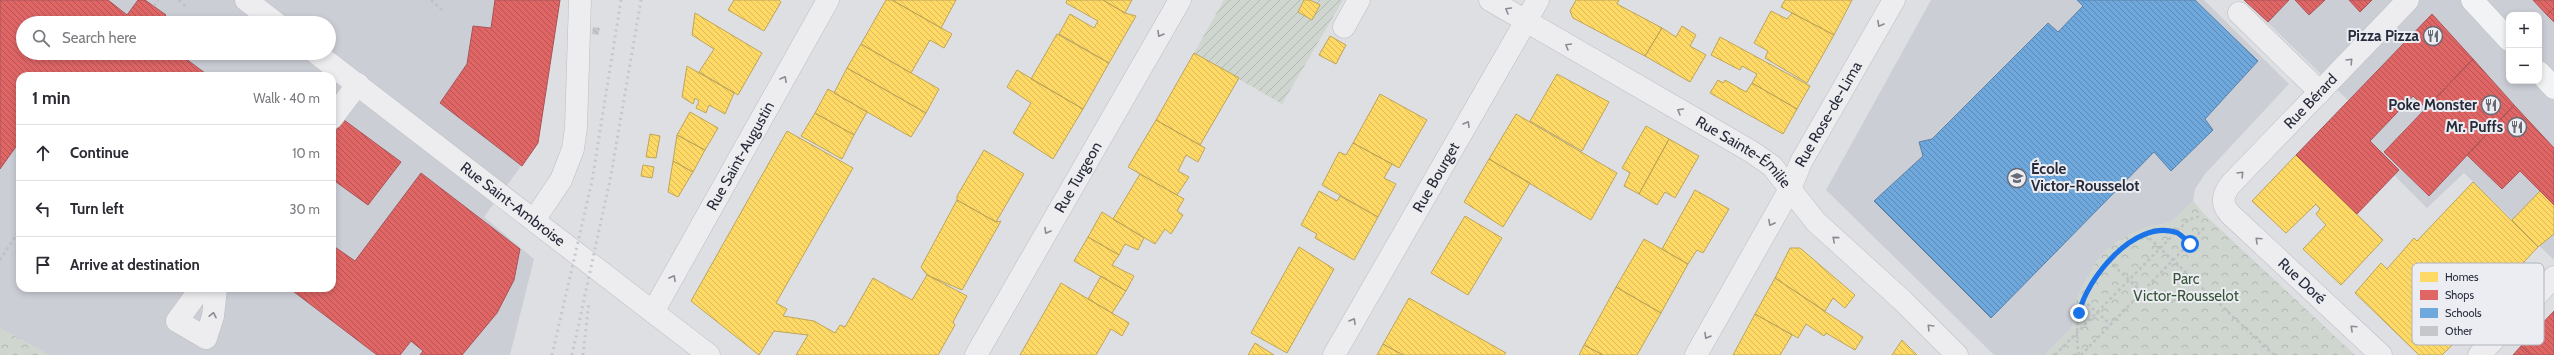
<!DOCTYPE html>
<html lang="en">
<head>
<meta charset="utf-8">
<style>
  :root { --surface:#fff; --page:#f2f2f3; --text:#2b2b33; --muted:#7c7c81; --line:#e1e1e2 }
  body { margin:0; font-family:Cabin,sans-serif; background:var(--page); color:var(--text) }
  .controls { position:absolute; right:12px; top:12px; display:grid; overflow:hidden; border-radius:8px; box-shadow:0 2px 6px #0003 }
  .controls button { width:36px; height:36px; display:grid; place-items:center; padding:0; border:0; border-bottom:1px solid var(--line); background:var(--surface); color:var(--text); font:20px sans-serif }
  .stop { position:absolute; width:12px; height:12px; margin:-9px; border:3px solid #1a73e8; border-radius:50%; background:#fff }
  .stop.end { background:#1a73e8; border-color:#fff; box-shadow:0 1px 4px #0008 }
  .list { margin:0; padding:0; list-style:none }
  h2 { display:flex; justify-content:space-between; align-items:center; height:52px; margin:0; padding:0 16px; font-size:17px }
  h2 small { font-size:13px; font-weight:400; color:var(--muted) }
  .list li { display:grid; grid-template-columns:26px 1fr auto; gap:12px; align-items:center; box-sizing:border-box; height:56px; padding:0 16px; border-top:1px solid var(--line) }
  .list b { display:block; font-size:15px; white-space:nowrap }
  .list em { font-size:13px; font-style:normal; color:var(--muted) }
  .icon { flex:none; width:22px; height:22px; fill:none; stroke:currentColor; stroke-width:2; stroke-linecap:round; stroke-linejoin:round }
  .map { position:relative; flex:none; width:2554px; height:355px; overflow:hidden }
  .search { position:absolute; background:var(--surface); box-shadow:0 2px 6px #0003; left:16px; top:16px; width:320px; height:44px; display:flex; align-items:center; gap:10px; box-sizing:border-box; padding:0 14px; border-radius:22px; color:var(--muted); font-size:15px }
  .panel { position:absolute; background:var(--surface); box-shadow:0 2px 6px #0003; left:16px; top:72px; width:320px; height:220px; border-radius:12px }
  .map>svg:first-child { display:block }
  .built { fill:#ccced6; fill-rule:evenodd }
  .park { fill:url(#park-crowns) }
  .garden { fill:url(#garden-furrows) }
  .homes { fill:url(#homes-back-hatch); stroke:#bea559 }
  .shops { fill:url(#shops-back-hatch); stroke:#a85459 }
  .schools { fill:url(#schools-back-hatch); stroke:#5982ab }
  .building { fill:url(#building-back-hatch) }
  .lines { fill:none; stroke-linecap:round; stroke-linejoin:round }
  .minor-casing { stroke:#bcbdc1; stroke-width:23 }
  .major-casing { stroke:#bbbcc0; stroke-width:23 }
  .path { stroke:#c0c0c5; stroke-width:2.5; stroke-dasharray:3 3; stroke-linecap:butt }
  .minor { stroke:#ededf0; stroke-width:22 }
  .major { stroke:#f2f3f4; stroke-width:22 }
  .rail { stroke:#c6c7cb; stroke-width:3; stroke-dasharray:2 4; stroke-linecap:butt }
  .oneway { stroke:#8a8c95 }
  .route { stroke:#1a73e8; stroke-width:5 }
  .labels { text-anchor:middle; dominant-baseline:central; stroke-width:4; stroke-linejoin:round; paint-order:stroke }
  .poi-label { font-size:15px; font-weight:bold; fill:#272b3a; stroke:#ebedf3; text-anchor:end }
  .street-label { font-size:15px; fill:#272b3a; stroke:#ebedf3 }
  .park-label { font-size:15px; fill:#375436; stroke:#ebedf3 }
  .key { fill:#ebedf3; stroke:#b0b3bc; stroke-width:1 }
  .key-label { font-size:11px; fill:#272b3a }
</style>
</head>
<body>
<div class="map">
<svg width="2554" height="355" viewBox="0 0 2554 355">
  <defs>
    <pattern id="park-crowns" width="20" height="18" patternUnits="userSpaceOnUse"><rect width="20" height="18" fill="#ced6cf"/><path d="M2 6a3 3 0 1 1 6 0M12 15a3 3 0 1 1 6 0" fill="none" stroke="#b1b8b2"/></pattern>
    <pattern id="garden-furrows" width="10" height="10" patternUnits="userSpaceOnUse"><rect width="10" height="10" fill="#ced6cf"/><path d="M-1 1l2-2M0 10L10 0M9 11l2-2" fill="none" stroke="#b1b8b2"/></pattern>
    <pattern id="homes-back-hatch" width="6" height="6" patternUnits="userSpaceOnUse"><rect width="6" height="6" fill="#ffd966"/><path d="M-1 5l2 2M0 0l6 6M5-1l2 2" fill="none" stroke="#dbba59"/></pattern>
    <pattern id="shops-back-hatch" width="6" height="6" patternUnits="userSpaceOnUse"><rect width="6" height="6" fill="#e06666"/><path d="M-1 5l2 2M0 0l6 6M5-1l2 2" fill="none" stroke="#b65455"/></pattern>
    <pattern id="schools-back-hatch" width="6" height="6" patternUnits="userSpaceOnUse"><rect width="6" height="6" fill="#6fa8dc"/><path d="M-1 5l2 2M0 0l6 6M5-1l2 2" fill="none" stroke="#5b89b3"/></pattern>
    <pattern id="building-back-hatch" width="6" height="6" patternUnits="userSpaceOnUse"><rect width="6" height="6" fill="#c6c7cb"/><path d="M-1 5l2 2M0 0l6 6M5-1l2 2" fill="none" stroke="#aaabaf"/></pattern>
  </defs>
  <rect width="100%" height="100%" fill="#dedfe3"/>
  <!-- built -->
  <path class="built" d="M0 0H560L538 143 484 217 534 259 510 355H49L0 328ZM23 23H329V53H23ZM20 76H332V288H20Z
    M1931 0H2204L2289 84 2205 174 2195 189 2193 201 2170 223 2146 227 2117 242 2096 262 2075 304 2072 327 2045 355H1994L1826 190Z
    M2244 0H2554V260L2464 173 2427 208 2337 118 2352 104ZM2509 15H2539V81H2509Z"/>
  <!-- park -->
  <path class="park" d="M2193 201 2204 214 2355 355H2045L2072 327 2075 304 2081 288 2096 262 2105 251 2130 234 2146 227 2170 223Z
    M0 328 49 355H0Z"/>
  <!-- garden -->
  <path class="garden" d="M1224 0H1343L1282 104 1194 53Z"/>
  <!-- homes -->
  <path class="homes" d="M734 0H779L781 2 764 31 728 10Z
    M886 0H892L952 34 944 48 930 40 911 73 861 44Z
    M892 0H956L941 28Z
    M1067 0H1103L1125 13 1136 16 1109 63 1059 34 1070 14 1094 28 1098 21 1066 3Z
    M1103 0H1132L1125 13Z
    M1304 0H1310L1320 5 1312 20 1298 12Z
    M1576 0H1619L1617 4 1662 28 1645 56 1573 18 1570 11Z
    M1785 0H1852L1834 35 1781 7Z
    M1771 11 1787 19 1792 13 1834 35 1807 83 1765 58 1768 51 1754 43Z
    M695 13 762 53 738 95 699 72 714 49 692 35Z
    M1682 26 1696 35 1690 46 1706 55 1690 82 1645 56 1662 28 1676 37Z
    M1057 34 1109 63 1083 109 1031 79Z
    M1330 36 1346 45 1336 64 1319 55Z
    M1720 37 1810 86 1797 109 1752 83 1757 74 1742 66 1740 70 1711 55Z
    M861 44 939 89 926 113 847 68Z
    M1194 53 1239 78 1200 145 1156 120Z
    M687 66 734 93 725 114 709 105 706 113 696 108 699 101 695 98 693 104 682 97Z
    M847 68 926 113 911 137 834 93Z
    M1017 70 1083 109 1053 159 1013 133 1031 103 1007 87Z
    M1557 74 1609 102 1582 151 1530 121Z
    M1718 80 1723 83 1725 80 1746 92 1752 83 1797 109 1783 134 1710 93Z
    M828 89 867 112 854 135 815 113Z
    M1380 94 1427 120 1399 168 1353 143Z
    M690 112 718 128 705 150 677 135Z
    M815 113 854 135 842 159 801 136Z
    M1516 114 1617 173 1591 220 1489 159Z
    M1156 120 1205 148 1198 162 1186 155 1178 171 1189 177 1177 195 1128 167Z
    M1646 126 1669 139 1639 194 1624 186 1630 173 1622 168Z
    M787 131 853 168 776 303 787 309 783 316 814 321 835 333 840 325 845 327 873 278 912 300 927 275 967 296 953 322 955 325 938 355H796L808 335 774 331 759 355 691 301Z
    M650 134 660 136 656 158 646 157Z
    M677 135 705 150 693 172 673 161Z
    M1669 139 1699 156 1675 198 1665 192 1657 205 1639 194Z
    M1353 143 1392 164 1384 178 1396 184 1378 217 1322 185 1339 152 1346 155Z
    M984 150 1024 174 996 222 957 200V196Z
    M2296 155 2383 240 2341 285 2303 249 2326 225 2316 214 2320 209 2316 204 2286 233 2252 201Z
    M1489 159 1530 183 1503 227 1464 202Z
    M673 161 693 172 678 197 668 192Z
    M643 165 654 167 652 178 641 176Z
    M1140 174 1184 199 1177 211 1183 215 1171 234 1165 229 1155 244 1113 219Z
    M2473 182 2538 247 2491 297 2496 302 2442 355H2419L2355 293 2381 263 2387 269 2414 238 2417 241Z
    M1695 190 1729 209 1703 253 1697 250 1688 264 1662 249Z
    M1319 191 1337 201 1340 196 1378 217 1354 260 1315 238 1317 234 1301 225Z
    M2540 191 2554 205V234L2538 247 2512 220Z
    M957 200 996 222 1001 221 962 290 927 275 921 267Z
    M1102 212 1144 238 1138 250 1125 244 1119 255 1088 237Z
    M1465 216 1502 238 1468 295 1431 273Z
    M1088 237 1119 255 1112 265 1134 276 1126 291 1074 261Z
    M1644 239 1688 264 1661 313 1616 287Z
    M1299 247 1334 269 1287 353 1251 333Z
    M1790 248H1800L1855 295 1845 308 1833 298 1825 311 1775 278Z
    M1101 276 1126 291 1112 313 1088 299Z
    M1775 278 1863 337 1855 350 1826 333 1824 336 1806 324 1798 338 1755 314Z
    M1061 283 1129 323 1122 336 1111 329 1096 355H1020Z
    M1616 287 1661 313 1637 355H1603L1584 345Z
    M1409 298 1506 353 1504 355H1403L1383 344Z
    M1755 314 1792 335 1780 355H1733Z
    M1902 340 1917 355H1892Z
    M1255 343 1274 355H1248Z
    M1383 344 1403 355H1377Z
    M1584 345 1603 355H1579Z"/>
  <!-- shops -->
  <path class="shops" d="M0 0H108L127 15 138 0H145L166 15 159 23H23V53H178L209 76H20V141L0 169Z
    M495 0H560L538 143 522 166 440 103 467 64 473 26 491 28Z
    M2244 0H2289L2268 22Z
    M2295 0H2325L2309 15Z
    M2349 0H2372L2360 12Z
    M2533 0H2554V8L2547 15Z
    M2554 8V22L2547 15Z
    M2432 14 2473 59 2426 108 2413 96 2370 141 2399 170 2357 214 2296 155Z
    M2473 59 2514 105 2429 196 2384 152Z
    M2514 105 2554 148V205L2520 171 2502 189 2467 155Z
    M344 120 401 162 368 205 332 179V136Z
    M421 173 520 249 514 280 497 313 462 355H420L423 351 411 341 400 355H377L289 288H332V245L355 261Z
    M2554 311V355H2531L2521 346Z
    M2521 346 2531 355H2513Z"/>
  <!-- schools -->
  <path class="schools" d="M2077 0H2195L2258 61 2205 119 2213 130 2171 171 2154 152 1991 318 1874 201 1923 156 1919 142 1932 139 2048 23 2058 32 2083 6Z"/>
  <!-- building -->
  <path class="building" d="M593 27 600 28 598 35 592 34Z"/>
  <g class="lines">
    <!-- minor casing -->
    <g class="minor-casing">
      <g id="minor">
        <path d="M246 0 276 23"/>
        <path id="s1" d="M1490 0 1752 152 1772 166 1816 222 1903 301 1957 355"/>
        <path d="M2239 13 2320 92"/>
        <path d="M1344 27 1359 0"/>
        <path id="s2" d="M316 53 709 355"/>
        <path d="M332 118 358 84"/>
        <path d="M534 220 561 180 573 149 576 127 580 0"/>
        <path d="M201 288 177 321 206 338 213 316 216 288"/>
        <path id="s3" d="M653 312 828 0"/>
        <path id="s4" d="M976 355 1180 0"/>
        <path id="s5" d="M1334 355 1538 0"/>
        <path id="s6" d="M1696 355 1790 189 1801 162 1894 0"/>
        <path id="s7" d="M2381 355 2230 214C2221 204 2222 196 2230 185L2408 0"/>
        <path d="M2479 355 2554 277"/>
      </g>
    </g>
    <!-- major casing -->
    <g class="major-casing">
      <path id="major" d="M2472 0 2509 40
        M2539 72 2554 88"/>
    </g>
    <!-- path -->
    <path class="path" d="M179 0 185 6
      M431 0 444 12
      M154 6 158 0
      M2145 234 2274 355
      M0 260 20 229
      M2109 261 2142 292
      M2083 300 2110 324
      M2055 355 2188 220 2200 216
      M2079 355C2075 336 2077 314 2085 295 2096 267 2142 220 2176 232 2181 233 2186 240 2190 244
      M2081 355 2206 226"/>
    <!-- minor -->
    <use href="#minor" class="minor"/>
    <!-- major -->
    <use href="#major" class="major"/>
    <!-- rail -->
    <path class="rail" d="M552 355 592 181 621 0
      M572 355 611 175 641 0
      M583 355 589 302"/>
  </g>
  <!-- one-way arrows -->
  <defs><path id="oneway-chevron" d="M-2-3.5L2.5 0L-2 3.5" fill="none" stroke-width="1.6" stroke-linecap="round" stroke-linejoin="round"/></defs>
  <g class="oneway">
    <use href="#oneway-chevron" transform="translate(1508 10) rotate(-150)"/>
    <use href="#oneway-chevron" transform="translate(1880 24) rotate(119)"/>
    <use href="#oneway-chevron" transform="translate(1160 34) rotate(120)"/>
    <use href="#oneway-chevron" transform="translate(1568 46) rotate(-150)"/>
    <use href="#oneway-chevron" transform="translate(2350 61) rotate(-46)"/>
    <use href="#oneway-chevron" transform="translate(784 79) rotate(-61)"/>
    <use href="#oneway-chevron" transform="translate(1680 111) rotate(-150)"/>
    <use href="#oneway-chevron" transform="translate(1467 124) rotate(-60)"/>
    <use href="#oneway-chevron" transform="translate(2241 174) rotate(-46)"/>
    <use href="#oneway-chevron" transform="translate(1771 223) rotate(119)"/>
    <use href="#oneway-chevron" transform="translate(1047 231) rotate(120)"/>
    <use href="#oneway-chevron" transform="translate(1835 239) rotate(-139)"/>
    <use href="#oneway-chevron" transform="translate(2258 240) rotate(-137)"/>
    <use href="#oneway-chevron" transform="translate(673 278) rotate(-61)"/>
    <use href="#oneway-chevron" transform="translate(213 315) rotate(-78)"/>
    <use href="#oneway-chevron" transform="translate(1353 321) rotate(-60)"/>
    <use href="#oneway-chevron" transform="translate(1930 327) rotate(-135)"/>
    <use href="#oneway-chevron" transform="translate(2353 328) rotate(-137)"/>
    <use href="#oneway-chevron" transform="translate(1707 336) rotate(120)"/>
  </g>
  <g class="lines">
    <!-- route -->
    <path class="route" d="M2079 313C2087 278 2134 220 2175 232 2180 233 2186 240 2190 244"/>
  </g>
  <!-- icons -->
  <defs>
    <g id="restaurant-ring" transform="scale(1)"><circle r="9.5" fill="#ebedf3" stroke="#676a75" stroke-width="1.5"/><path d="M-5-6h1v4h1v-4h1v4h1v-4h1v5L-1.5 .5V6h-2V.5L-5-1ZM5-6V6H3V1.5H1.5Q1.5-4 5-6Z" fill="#676a75"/></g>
    <g id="school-ring" transform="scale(1)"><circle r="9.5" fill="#ebedf3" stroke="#676a75" stroke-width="1.5"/><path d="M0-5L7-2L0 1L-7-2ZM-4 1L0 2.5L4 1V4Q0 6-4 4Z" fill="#676a75"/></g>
  </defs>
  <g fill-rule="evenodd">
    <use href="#restaurant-ring" x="2433" y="36"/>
    <use href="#restaurant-ring" x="2491" y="105"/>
    <use href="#restaurant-ring" x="2517" y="127"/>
    <use href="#school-ring" x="2017" y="178"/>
  </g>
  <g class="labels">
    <!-- poi labels -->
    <g class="poi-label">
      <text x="2419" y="36">Pizza Pizza</text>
      <text x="2477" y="105">Poke Monster</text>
      <text x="2503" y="127">Mr. Puffs</text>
      <text x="2031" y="169" text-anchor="start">École<tspan x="2031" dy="17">Victor-Rousselot</tspan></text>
    </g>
    <!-- street labels -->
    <g class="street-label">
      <text stroke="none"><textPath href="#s7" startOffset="355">Rue Bérard</textPath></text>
      <text stroke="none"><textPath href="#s6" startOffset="275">Rue Rose-de-Lima</textPath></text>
      <text stroke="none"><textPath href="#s1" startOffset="296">Rue Sainte-Émilie</textPath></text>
      <text stroke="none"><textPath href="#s3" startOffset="179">Rue Saint-Augustin</textPath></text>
      <text stroke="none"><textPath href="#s4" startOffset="205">Rue Turgeon</textPath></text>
      <text stroke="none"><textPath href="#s5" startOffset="205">Rue Bourget</textPath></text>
      <text stroke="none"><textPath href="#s2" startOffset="248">Rue Saint-Ambroise</textPath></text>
      <text transform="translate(2302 281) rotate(43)">Rue Doré</text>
    </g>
    <!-- park labels -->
    <g class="park-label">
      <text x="2186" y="279">Parc<tspan x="2186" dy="17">Victor-Rousselot</tspan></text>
    </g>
  </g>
  <!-- legend -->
  <rect x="2412" y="263" width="132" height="82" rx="6" class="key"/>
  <rect x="2420" y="272" width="18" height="10" fill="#ffd966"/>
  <rect x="2420" y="290" width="18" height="10" fill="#e06666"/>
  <rect x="2420" y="308" width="18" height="10" fill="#6fa8dc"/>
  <rect x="2420" y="326" width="18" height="10" fill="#c6c7cb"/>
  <g class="key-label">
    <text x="2445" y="281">Homes</text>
    <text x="2445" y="299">Shops</text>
    <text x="2445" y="317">Schools</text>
    <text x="2445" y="335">Other</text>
  </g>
</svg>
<div class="controls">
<button>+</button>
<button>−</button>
</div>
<div class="stop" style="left:2190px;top:244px"></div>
<div class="stop end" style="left:2079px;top:313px"></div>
<div class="search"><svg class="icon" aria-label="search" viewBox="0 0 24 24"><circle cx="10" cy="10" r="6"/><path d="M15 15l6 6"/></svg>Search here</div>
<section class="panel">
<h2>1 min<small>Walk · 40 m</small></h2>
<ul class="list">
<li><svg class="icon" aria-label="ahead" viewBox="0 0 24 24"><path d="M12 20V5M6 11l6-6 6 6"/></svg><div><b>Continue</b></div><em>10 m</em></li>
<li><svg class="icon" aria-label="left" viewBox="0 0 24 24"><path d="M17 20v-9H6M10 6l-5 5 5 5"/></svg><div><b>Turn left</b></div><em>30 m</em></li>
<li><svg class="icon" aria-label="arrive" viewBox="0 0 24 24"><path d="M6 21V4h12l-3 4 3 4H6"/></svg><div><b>Arrive at destination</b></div></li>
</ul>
</section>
</div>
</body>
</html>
